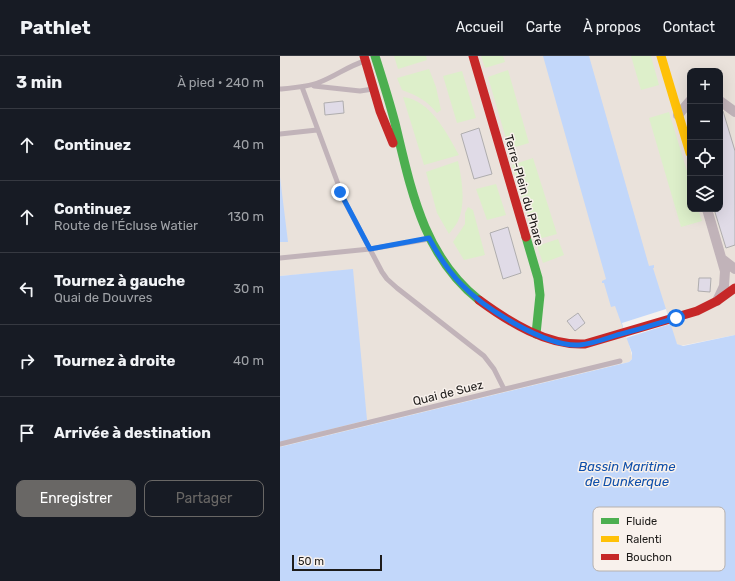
<!DOCTYPE html>
<html lang="fr">
<head>
<meta charset="utf-8">
<style>
  :root { --surface:#171b24; --page:#20242c; --text:#f1f3f6; --muted:#9ea1a6; --line:#363941; --accent:#696765 }
  body { margin:0; font-family:Rubik,sans-serif; background:var(--page); color:var(--text) }
  .controls { position:absolute; right:12px; top:12px; display:grid; overflow:hidden; border-radius:8px; box-shadow:0 4px 16px #0002 }
  .controls button { width:36px; height:36px; display:grid; place-items:center; padding:0; border:0; border-bottom:1px solid var(--line); background:var(--surface); color:var(--text); font:20px sans-serif }
  .scale { position:absolute; left:12px; bottom:10px; width:90px; box-sizing:border-box; padding-left:4px; border:2px solid #1e1c1a; border-top:0; font-size:11px; line-height:14px; white-space:nowrap; color:#1e1c1a; -webkit-text-stroke:3px #f8f1ec; paint-order:stroke }
  .stop { position:absolute; width:12px; height:12px; margin:-9px; border:3px solid #1a73e8; border-radius:50%; background:#fff }
  .stop.end { background:#1a73e8; border-color:#fff; box-shadow:0 1px 4px #0008 }
  .list { margin:0; padding:0; list-style:none }
  h2 { display:flex; justify-content:space-between; align-items:center; height:52px; margin:0; padding:0 16px; font-size:17px }
  h2 small { font-size:13px; font-weight:400; color:var(--muted) }
  .list li { display:grid; grid-template-columns:26px 1fr auto; gap:12px; align-items:center; box-sizing:border-box; height:72px; padding:0 16px; border-top:1px solid var(--line) }
  .list b { display:block; font-size:15px; white-space:nowrap }
  .list p { margin:0; font-size:13px; white-space:nowrap; color:var(--muted) }
  .list em { font-size:13px; font-style:normal; color:var(--muted) }
  .actions { display:flex; gap:8px; padding:12px 16px }
  .actions a { flex:1; padding:9px 0; border:1px solid var(--accent); border-radius:8px; text-align:center; font-size:14px; color:var(--accent) }
  .actions .main { background:var(--accent); color:#fff }
  .icon { flex:none; width:22px; height:22px; fill:none; stroke:currentColor; stroke-width:2; stroke-linecap:round; stroke-linejoin:round }
  .map { position:relative; flex:none; width:455px; height:525px; overflow:hidden }
  header { display:flex; align-items:center; gap:24px; box-sizing:border-box; height:56px; padding:0 20px; background:var(--surface); border-bottom:1px solid var(--line) }
  header strong { font-size:19px }
  nav { display:flex; gap:22px; margin-inline-start:auto; font-size:14px }
  main { display:flex }
  aside { flex:1; background:var(--surface) }
  .map>svg:first-child { display:block }
  .built { fill:#eae2db; fill-rule:evenodd }
  .green { fill:#ddefca }
  .water { fill:#c2d7fa }
  .pier { fill:#f5f2ef }
  .building { fill:#e0dbe7; stroke:#afadae }
  .lines { fill:none; stroke-linecap:round; stroke-linejoin:round }
  .lane { stroke:#c1b3b9; stroke-width:5 }
  .street { stroke:#c1b3b9; stroke-width:10 }
  .fast { stroke:#4caf50; stroke-width:9 }
  .slow { stroke:#ffc107; stroke-width:9 }
  .jam { stroke:#c62828; stroke-width:9 }
  .route { stroke:#1a73e8; stroke-width:5 }
  .labels { text-anchor:middle; dominant-baseline:central; stroke-width:3; stroke-linejoin:round; paint-order:stroke }
  .street-label { font-size:12px; fill:#1e1c1a; stroke:#f8f1ec }
  .water-label { font-size:13px; font-style:italic; fill:#0f4faa; stroke:#f8f1ec }
  .key { fill:#f8f1ec; stroke:#b7b1ad; stroke-width:1 }
  .key-label { font-size:11px; fill:#1e1c1a }
</style>
</head>
<body>
<header>
<strong>Pathlet</strong>
<nav><a>Accueil</a><a>Carte</a><a>À propos</a><a>Contact</a></nav>
</header>
<main>
<aside>
<h2>3 min<small>À pied · 240 m</small></h2>
<ul class="list">
<li><svg class="icon" aria-label="ahead" viewBox="0 0 24 24"><path d="M12 20V5M6 11l6-6 6 6"/></svg><div><b>Continuez</b></div><em>40 m</em></li>
<li><svg class="icon" aria-label="ahead" viewBox="0 0 24 24"><path d="M12 20V5M6 11l6-6 6 6"/></svg><div><b>Continuez</b><p>Route de l'Écluse Watier</p></div><em>130 m</em></li>
<li><svg class="icon" aria-label="left" viewBox="0 0 24 24"><path d="M17 20v-9H6M10 6l-5 5 5 5"/></svg><div><b>Tournez à gauche</b><p>Quai de Douvres</p></div><em>30 m</em></li>
<li><svg class="icon" aria-label="right" viewBox="0 0 24 24"><path d="M7 20v-9h11M14 6l5 5-5 5"/></svg><div><b>Tournez à droite</b></div><em>40 m</em></li>
<li><svg class="icon" aria-label="arrive" viewBox="0 0 24 24"><path d="M6 21V4h12l-3 4 3 4H6"/></svg><div><b>Arrivée à destination</b></div></li>
</ul>
<div class="actions"><a class="main">Enregistrer</a><a>Partager</a></div>
</aside>
<div class="map">
<svg width="455" height="525" viewBox="0 0 455 525">
  <rect width="100%" height="100%" fill="#f5f2ef"/>
  <!-- built -->
  <path class="built" d="M0 0H455V279L400 290 396 287 392 274 349 288 352 300V303L349 306 0 391V386L73 214 0 220ZM410 15H440V153H410Z"/>
  <!-- green -->
  <path class="green" d="M114 0H146L147 4 118 13Z
    M201 0H223L225 6 205 12Z
    M351 0H371L379 29 361 34Z
    M149 13 156 31 161 54 157 57C146 44 138 40 122 34L117 22Z
    M228 14 249 87 229 93 208 21Z
    M182 15 196 62 177 67 163 20Z
    M123 41C151 44 167 78 179 99L144 109Z
    M389 56 410 125V153H418L422 165 401 171 369 62Z
    M253 102 277 178 255 184 232 109Z
    M178 105C182 124 186 147 178 165 176 169 172 174 169 178L157 157 146 116Z
    M216 128 226 159 207 164 196 133Z
    M188 151 193 154 205 199 184 204 173 186 185 168V157Z
    M278 183 284 199 263 207 257 190Z"/>
  <!-- water -->
  <path class="water" d="M263 0H309L369 210 374 209V212H373L397 288 403 290 455 279V525H0V391L349 306 352 303V297L335 250 331 251 324 227H322V225L326 223Z
    M0 121 8 186H0Z
    M73 213 87 364 0 386V220Z"/>
  <!-- pier -->
  <path class="pier" d="M386 253 390 268 346 282 342 267Z"/>
  <!-- building -->
  <path class="building" d="M63 45 64 57 45 59 44 47Z
    M440 54 443 55 455 95V189L446 192 434 153H440Z
    M199 72 212 118 194 123 181 78Z
    M228 171 241 217 223 223 210 177Z
    M419 222H431L430 236 418 235Z
    M298 257 305 267 295 275 287 265Z"/>
  <g class="lines">
    <!-- lane -->
    <path class="lane" d="M34 30 80 35 93 33
      M22 31 64 144 102 216 107 223 117 232 204 300 214 313 224 333
      M0 33C13 32 28 31 40 26 56 20 68 10 85 5
      M0 78 37 74
      M0 202 90 193 149 183
      M0 388 340 305"/>
    <!-- street -->
    <path class="street" d="M440 45 455 56
      M398 59 410 45
      M427 153 445 215 444 230 437 245
      M442 203 455 213"/>
    <!-- fast -->
    <path class="fast" d="M95 0C102 22 109 44 115 67 131 133 143 200 199 244
      M246 181 258 222 260 239 256 278"/>
    <!-- slow -->
    <path class="slow" d="M381 0 410 97"/>
    <!-- jam -->
    <path class="jam" d="M84 0 100 55 113 87
      M193 0 246 181
      M199 244C229 266 267 290 305 288L417 255 437 245 455 232"/>
  </g>
  <g class="lines">
    <!-- route -->
    <path class="route" d="M60 136 90 193 149 182C158 199 169 216 182 229 205 253 266 291 299 289 312 288 325 283 337 279 357 274 376 268 396 262"/>
  </g>
  <g class="labels">
    <!-- street labels -->
    <g class="street-label">
      <text transform="translate(244 134) rotate(74)">Terre-Plein du Phare</text>
      <text transform="translate(168 337) rotate(-14)">Quai de Suez</text>
    </g>
    <!-- water labels -->
    <g class="water-label">
      <text x="347" y="410">Bassin Maritime<tspan x="347" dy="15">de Dunkerque</tspan></text>
    </g>
  </g>
  <!-- legend -->
  <rect x="313" y="451" width="132" height="64" rx="6" class="key"/>
  <rect x="321" y="462" width="18" height="6" fill="#4caf50"/>
  <rect x="321" y="480" width="18" height="6" fill="#ffc107"/>
  <rect x="321" y="498" width="18" height="6" fill="#c62828"/>
  <g class="key-label">
    <text x="346" y="469">Fluide</text>
    <text x="346" y="487">Ralenti</text>
    <text x="346" y="505">Bouchon</text>
  </g>
</svg>
<div class="controls">
<button>+</button>
<button>−</button>
<button><svg class="icon" aria-label="locate" viewBox="0 0 24 24"><circle cx="12" cy="12" r="6"/><path d="M12 2v4M12 18v4M2 12h4M18 12h4"/></svg></button>
<button><svg class="icon" aria-label="layers" viewBox="0 0 24 24"><path d="M12 4l9 5-9 5-9-5zM3 14l9 5 9-5"/></svg></button>
</div>
<div class="scale">50 m</div>
<div class="stop" style="left:396px;top:262px"></div>
<div class="stop end" style="left:60px;top:136px"></div>
</div>
</main>
</body>
</html>
